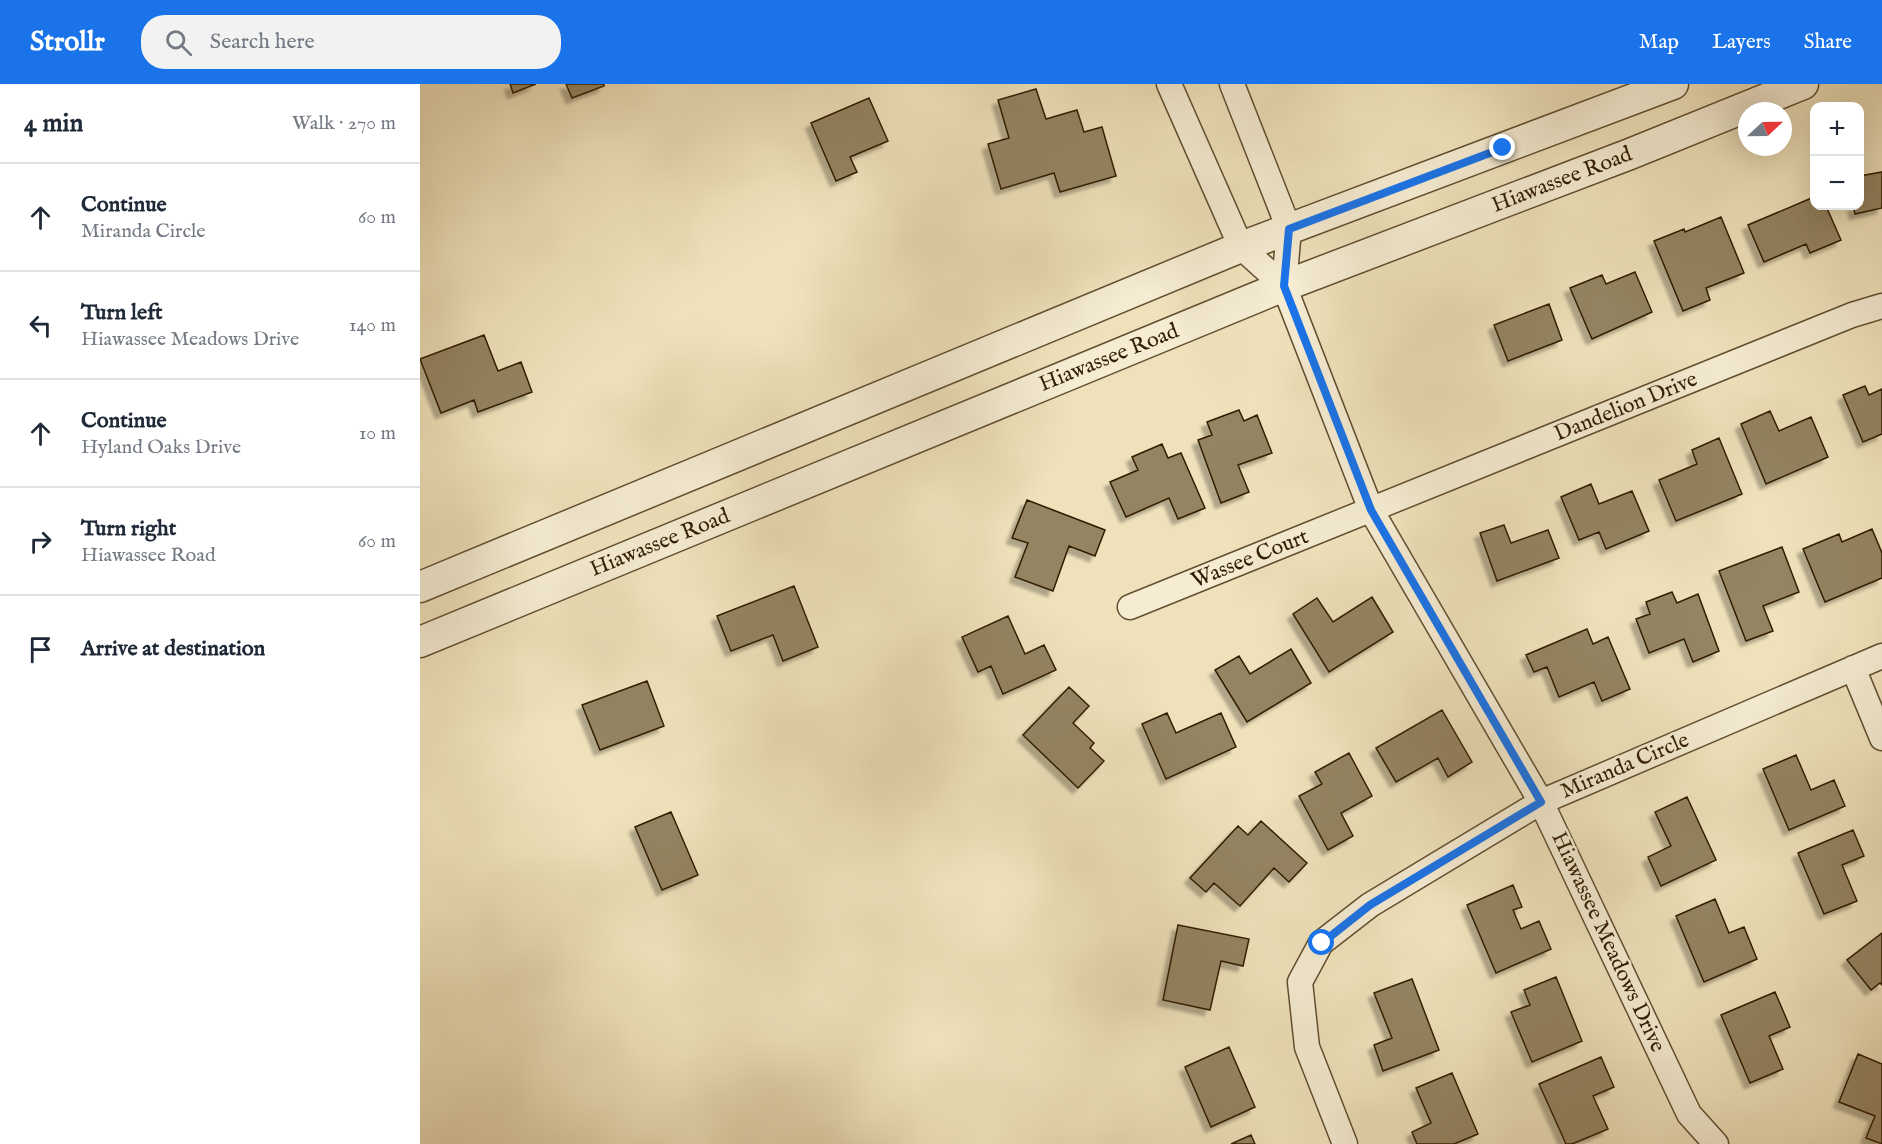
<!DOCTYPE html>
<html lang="en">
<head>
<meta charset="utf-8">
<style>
  :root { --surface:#fff; --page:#f2f2f3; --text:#1f2937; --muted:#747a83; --line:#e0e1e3; --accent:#1a73e8 }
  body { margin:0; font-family:"IM FELL English",serif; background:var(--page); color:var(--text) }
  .controls { position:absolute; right:18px; top:18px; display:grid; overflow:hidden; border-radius:12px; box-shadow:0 6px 24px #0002 }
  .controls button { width:54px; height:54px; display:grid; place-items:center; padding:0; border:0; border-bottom:2px solid var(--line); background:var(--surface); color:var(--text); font:30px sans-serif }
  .compass { position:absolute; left:1318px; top:18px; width:54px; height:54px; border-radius:50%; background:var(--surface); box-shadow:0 6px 24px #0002; rotate:68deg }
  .stop { position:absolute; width:18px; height:18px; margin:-14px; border:4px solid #1a73e8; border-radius:50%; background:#fff }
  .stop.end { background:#1a73e8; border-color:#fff; box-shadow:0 2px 6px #0008 }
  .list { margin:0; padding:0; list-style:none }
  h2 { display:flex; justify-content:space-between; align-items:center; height:78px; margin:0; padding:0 24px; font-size:26px }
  h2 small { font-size:20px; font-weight:400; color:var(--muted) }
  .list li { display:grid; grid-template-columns:39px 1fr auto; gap:18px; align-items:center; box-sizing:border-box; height:108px; padding:0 24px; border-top:2px solid var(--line) }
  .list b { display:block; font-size:22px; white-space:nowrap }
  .list p { margin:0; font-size:20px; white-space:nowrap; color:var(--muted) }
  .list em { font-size:20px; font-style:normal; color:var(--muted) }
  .icon { flex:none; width:33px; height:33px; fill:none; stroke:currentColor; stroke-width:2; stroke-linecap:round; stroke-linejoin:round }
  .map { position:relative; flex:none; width:1462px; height:1060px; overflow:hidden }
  header { display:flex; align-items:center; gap:36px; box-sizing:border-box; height:84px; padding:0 30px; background:var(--accent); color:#fff }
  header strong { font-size:28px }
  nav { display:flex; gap:33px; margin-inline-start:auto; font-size:21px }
  .search { width:420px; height:54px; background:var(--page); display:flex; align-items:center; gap:15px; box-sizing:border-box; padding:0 21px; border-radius:24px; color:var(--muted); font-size:22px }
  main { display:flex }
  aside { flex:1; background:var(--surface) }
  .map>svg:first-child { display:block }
  .building { fill:#948462; stroke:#321e02; stroke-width:1.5; filter:url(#shadow) }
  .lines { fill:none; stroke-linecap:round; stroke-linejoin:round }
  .minor-casing { stroke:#614f30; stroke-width:27 }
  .tertiary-casing { stroke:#614f30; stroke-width:33 }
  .minor { stroke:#f5ecd3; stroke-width:24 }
  .tertiary { stroke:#f5ecd3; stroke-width:30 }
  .route { stroke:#1a73e8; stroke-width:8 }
  .labels { text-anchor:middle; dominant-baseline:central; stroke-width:5; stroke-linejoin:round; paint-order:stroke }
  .street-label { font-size:22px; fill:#321e02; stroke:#f5ecd3 }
</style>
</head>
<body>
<header>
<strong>Strollr</strong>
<div class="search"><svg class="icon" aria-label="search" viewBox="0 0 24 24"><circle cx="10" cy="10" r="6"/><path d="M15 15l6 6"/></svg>Search here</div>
<nav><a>Map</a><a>Layers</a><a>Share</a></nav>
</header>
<main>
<aside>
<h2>4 min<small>Walk · 270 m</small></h2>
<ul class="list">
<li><svg class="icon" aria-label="ahead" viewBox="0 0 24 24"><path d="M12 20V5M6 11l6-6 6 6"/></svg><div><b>Continue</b><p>Miranda Circle</p></div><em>60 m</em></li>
<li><svg class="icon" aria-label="left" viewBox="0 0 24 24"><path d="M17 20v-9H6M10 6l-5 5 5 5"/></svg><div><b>Turn left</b><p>Hiawassee Meadows Drive</p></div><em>140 m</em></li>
<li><svg class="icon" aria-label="ahead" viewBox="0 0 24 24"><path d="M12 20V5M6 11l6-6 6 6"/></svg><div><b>Continue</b><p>Hyland Oaks Drive</p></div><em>10 m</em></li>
<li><svg class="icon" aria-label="right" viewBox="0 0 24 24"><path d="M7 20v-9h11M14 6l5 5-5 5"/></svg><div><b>Turn right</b><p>Hiawassee Road</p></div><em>60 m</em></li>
<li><svg class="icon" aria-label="arrive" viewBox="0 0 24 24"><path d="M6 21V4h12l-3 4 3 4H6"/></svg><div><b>Arrive at destination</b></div></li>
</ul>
</aside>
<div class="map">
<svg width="1462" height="1060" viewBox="0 0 1462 1060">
  <defs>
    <filter id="shadow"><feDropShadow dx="-5.5" dy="5.5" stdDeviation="1.5" flood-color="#0004"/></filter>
  </defs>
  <rect width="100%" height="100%" fill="#efe2bb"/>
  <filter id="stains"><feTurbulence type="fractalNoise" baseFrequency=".00333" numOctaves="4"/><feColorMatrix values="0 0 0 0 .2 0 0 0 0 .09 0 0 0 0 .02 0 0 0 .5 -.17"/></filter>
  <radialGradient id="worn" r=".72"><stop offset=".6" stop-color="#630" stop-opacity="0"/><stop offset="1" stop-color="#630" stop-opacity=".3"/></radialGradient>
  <!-- building -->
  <path class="building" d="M90 0H116L93 9Z
    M146 0H184V2L152 14Z
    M616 5 626 35 657 26 664 48 682 43 696 92 640 108 634 89 581 105 568 60 589 54 578 16Z
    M449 14 468 57 430 73 437 88 416 97 391 39Z
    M1462 88V124L1435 130 1433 122H1440V92Z
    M1394 113V122H1406L1421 156 1390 169 1386 160 1344 178 1328 141Z
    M1301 133 1324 189 1286 204 1290 216 1263 227 1234 157 1264 145 1265 148Z
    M1215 188 1232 228 1172 255 1150 204 1182 191 1186 200Z
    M1129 220 1142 256 1088 277 1074 241Z
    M64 251 78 287 101 278 112 308 58 328 54 316 21 329 0 275Z
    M1445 302 1449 311 1462 305V350L1443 358 1423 311Z
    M819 326 824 337 837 331 852 369 818 381 829 408 801 419 778 356 792 351 787 338Z
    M1350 327 1359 347 1391 333 1408 373 1346 400 1321 340Z
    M1299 354 1322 410 1256 437 1239 396 1277 380 1272 366Z
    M742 360 748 374 761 369 785 424 758 435 749 414 706 433 690 398 718 386 712 373Z
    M1171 400 1179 420 1212 407 1229 447 1186 465 1179 448 1159 456 1141 413Z
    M607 416 685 446 675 472 649 462 633 507 595 493 608 459 592 454Z
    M1084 441 1091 459 1128 446 1139 474 1077 497 1060 449Z
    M1452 445 1462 469V494L1405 518 1383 465 1419 450 1422 458Z
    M1362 463 1379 508 1343 522 1353 547 1326 557 1299 487Z
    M374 502 398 563 363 577 353 551 311 567 297 532Z
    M1252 508 1257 519 1278 510 1299 567 1273 578 1264 555 1229 569 1216 535 1230 530 1226 518Z
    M952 513 973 548 909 588 873 530 897 514 913 538Z
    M588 532 605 570 624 561 636 586 583 610 571 582 558 588 542 553Z
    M1167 545 1173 560 1188 553 1210 605 1182 617 1174 598 1139 613 1127 583 1114 588 1106 571Z
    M871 565 891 599 827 638 795 586 819 572 830 590Z
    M227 597 244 642 180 666 162 621Z
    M649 603 669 622 653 639 674 659 670 664 684 677 658 704 603 651Z
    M1022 626 1052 678 1028 693 1018 674 976 698 956 664Z
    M747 629 756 649 801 629 816 663 746 695 722 640Z
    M929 669 952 712 921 729 933 752 908 766 879 712 902 700 895 688Z
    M1376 671 1391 706 1414 696 1425 722 1369 746 1343 685Z
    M1267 713 1296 776 1241 802 1228 773 1251 762 1235 728Z
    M251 728 278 791 242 806 215 743Z
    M841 737 887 779 869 798 854 784 820 822 794 799 786 808 770 794 818 742 828 751Z
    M1433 746 1444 772 1422 781 1437 817 1404 830 1378 769Z
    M1093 801 1102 823 1093 826 1101 845 1119 837 1131 865 1076 889 1047 821Z
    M1295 815 1309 849 1324 843 1337 875 1284 898 1256 832Z
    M758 841 829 855 823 882 801 877 790 926 743 916Z
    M1462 849V901L1460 899 1451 906 1427 876Z
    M1136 893 1162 957 1112 978 1091 928 1110 921 1104 906Z
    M992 895 1019 966 963 987 954 961 972 954 954 909Z
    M1355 908 1370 943 1349 952 1363 985 1330 999 1301 931Z
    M809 963 835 1023 791 1043 765 983Z
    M1438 970 1462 980V1060L1446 1054 1455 1032 1419 1018Z
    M1181 973 1194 1003 1173 1012 1188 1045 1152 1060H1146L1119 1000Z
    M1032 989 1058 1050 1034 1060H997L992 1048 1011 1039 996 1004Z
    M831 1051 835 1060H811Z"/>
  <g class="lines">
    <!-- minor casing -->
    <g class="minor-casing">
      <path id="minor" d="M749 0 821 163 864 202
        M812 0 869 145 864 202 951 426 1121 718 1269 1030 1296 1060
        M710 523 1432 231 1462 222
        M1433 584 1462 654
        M925 1060 887 963 880 898 901 859 950 821 1121 718 1462 572"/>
    </g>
    <!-- tertiary casing -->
    <g class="tertiary-casing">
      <path id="tertiary" d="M0 503 821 163 1253 0
        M0 558 864 202 1210 70 1383 0"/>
    </g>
    <!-- minor -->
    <use href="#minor" class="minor"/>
    <!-- tertiary -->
    <use href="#tertiary" class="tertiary"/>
  </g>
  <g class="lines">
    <!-- route -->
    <path class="route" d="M902 859 950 821 1121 718 951 426 864 202 869 145 1083 64"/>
  </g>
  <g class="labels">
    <!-- street labels -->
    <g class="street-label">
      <text transform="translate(1142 96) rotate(-21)">Hiawassee Road</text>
      <text transform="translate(689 274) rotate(-22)">Hiawassee Road</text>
      <text transform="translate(1206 323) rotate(-22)">Dandelion Drive</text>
      <text transform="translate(240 459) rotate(-22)">Hiawassee Road</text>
      <text transform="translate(830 475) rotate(-22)">Wassee Court</text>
      <text transform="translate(1205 682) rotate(-23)">Miranda Circle</text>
      <text transform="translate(1188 858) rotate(65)">Hiawassee Meadows Drive</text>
    </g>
  </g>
  <rect width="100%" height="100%" filter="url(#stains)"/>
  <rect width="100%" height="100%" fill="url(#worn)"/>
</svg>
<div class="controls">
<button>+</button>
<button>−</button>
</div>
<svg class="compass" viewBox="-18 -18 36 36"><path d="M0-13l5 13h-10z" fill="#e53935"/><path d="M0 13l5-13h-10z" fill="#747a83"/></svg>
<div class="stop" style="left:902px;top:859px"></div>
<div class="stop end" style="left:1083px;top:64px"></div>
</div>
</main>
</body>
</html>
